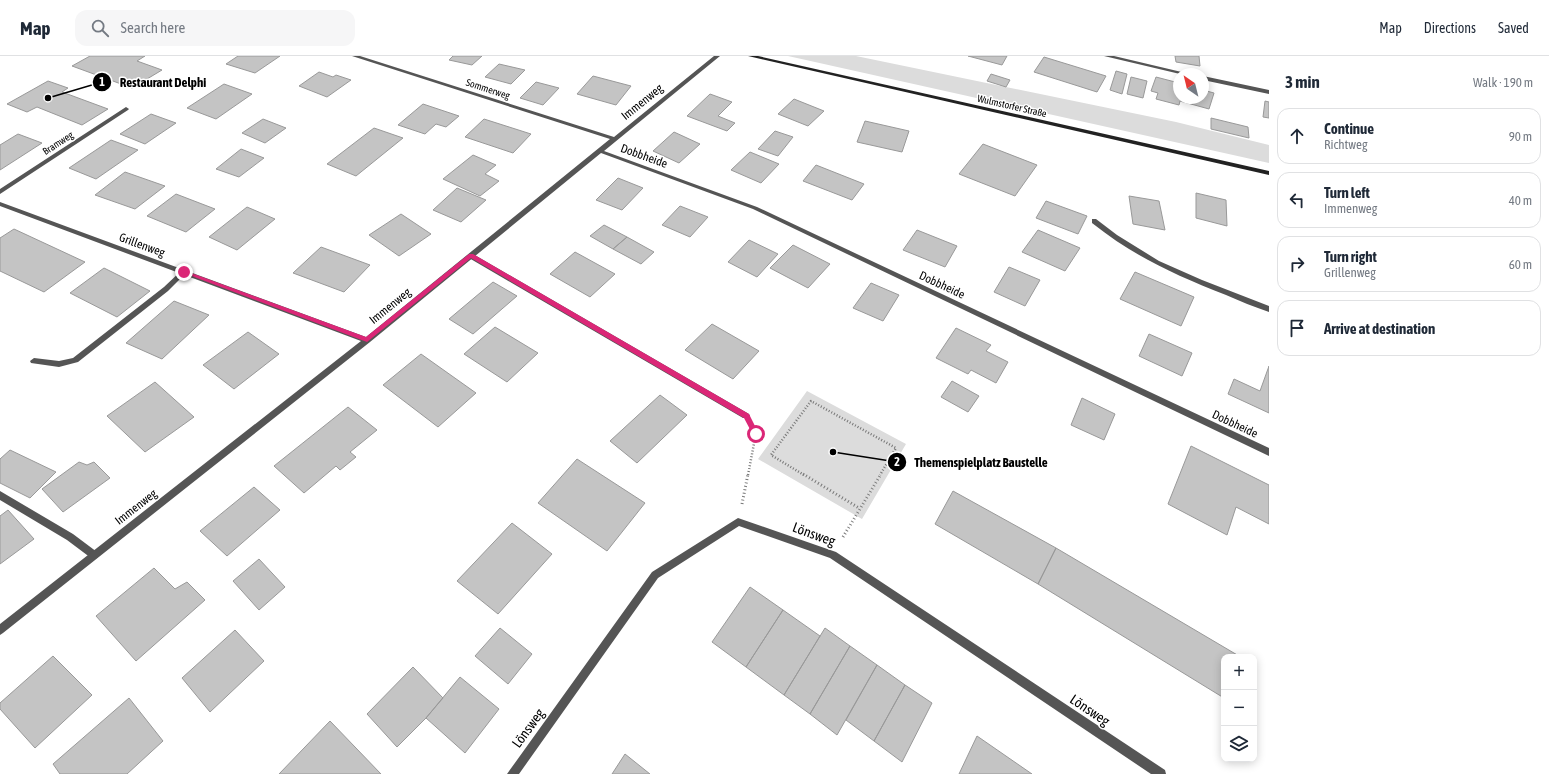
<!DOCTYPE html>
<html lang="en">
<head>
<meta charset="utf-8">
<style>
  :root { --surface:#fff; --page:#f6f6f7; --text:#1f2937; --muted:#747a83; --line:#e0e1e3 }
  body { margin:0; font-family:"Asap Condensed",sans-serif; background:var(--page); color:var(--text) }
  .controls { position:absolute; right:12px; bottom:12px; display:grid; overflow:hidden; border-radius:8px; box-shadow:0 2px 10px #0003 }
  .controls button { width:36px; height:36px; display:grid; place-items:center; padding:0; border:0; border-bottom:1px solid var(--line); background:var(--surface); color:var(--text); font:20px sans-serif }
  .compass { position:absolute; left:1173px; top:12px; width:36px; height:36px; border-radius:50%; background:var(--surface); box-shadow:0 2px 10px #0003; rotate:325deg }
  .stop { position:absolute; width:12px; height:12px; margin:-9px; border:3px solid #db2777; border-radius:50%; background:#fff }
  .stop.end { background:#db2777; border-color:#fff; box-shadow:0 1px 4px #0008 }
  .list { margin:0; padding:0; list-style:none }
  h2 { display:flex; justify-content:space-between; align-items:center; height:52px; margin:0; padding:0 16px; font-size:17px }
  h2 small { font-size:13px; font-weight:400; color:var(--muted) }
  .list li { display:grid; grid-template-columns:26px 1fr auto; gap:12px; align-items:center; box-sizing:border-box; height:56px; margin:0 8px 8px; padding:0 8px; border:1px solid var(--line); border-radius:12px }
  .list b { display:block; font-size:15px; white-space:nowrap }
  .list p { margin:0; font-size:13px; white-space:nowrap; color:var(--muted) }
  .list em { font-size:13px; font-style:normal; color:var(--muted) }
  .icon { flex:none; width:22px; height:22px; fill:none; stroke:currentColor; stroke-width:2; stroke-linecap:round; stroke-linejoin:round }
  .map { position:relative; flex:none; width:1269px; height:718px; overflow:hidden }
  header { display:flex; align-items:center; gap:24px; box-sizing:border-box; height:56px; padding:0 20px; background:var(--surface); border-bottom:1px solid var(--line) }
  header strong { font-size:19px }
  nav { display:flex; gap:22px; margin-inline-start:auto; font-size:14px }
  .search { width:280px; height:36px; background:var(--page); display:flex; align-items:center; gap:10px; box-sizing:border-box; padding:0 14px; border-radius:12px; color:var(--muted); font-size:15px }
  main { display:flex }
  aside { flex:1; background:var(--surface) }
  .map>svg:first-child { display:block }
  .green { fill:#dcdcdc }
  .building { fill:#c4c4c4; stroke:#999 }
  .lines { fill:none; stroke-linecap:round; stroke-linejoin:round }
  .path-far1 { stroke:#777; stroke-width:2.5; stroke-dasharray:1 2; stroke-linecap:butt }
  .path { stroke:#777; stroke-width:3; stroke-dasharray:1 2.5; stroke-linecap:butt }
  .service { fill:#555; fill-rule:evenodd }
  .minor { fill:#555; fill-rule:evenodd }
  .secondary { fill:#222; fill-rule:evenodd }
  .route { fill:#db2777 }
  .labels { text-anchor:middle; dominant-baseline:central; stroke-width:3; stroke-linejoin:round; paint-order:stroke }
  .far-street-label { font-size:10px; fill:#000; stroke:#fff }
  .street-label { font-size:12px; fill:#000; stroke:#fff }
  .near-street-label { font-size:14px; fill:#000; stroke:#fff }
  .leader { fill:none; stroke:#000; stroke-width:1.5 }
  .callout-dot { fill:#000; stroke:#fff; stroke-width:1.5 }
  .mark-label { font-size:12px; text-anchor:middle; font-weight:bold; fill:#fff }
  .callout-label { font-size:13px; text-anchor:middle; font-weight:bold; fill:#000; stroke:#fff; stroke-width:3; stroke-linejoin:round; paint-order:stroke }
</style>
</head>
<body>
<header>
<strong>Map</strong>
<div class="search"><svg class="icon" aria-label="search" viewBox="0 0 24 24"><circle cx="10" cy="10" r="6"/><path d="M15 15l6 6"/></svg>Search here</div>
<nav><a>Map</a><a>Directions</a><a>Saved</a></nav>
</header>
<main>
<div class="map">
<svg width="1269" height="718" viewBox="0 0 1269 718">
  <rect width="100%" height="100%" fill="#fff"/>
  <!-- green -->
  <path class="green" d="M788 0H856L1176 66 1269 89V107Z
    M807 335 906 388 862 463 758 403Z"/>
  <!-- building -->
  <path class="building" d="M90 0H145L137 5 162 14 132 32 72 10Z
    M238 0H280L255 17 226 8Z
    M453 0H482L472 9 449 4Z
    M968 0H1007L1002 9Z
    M1175 0H1199L1200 10 1176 6Z
    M1044 1 1106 20 1097 36 1034 16Z
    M499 8 525 14 511 28 485 21Z
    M1116 15 1127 18 1122 38 1110 34Z
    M319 16 333 21 336 19 351 24 327 41 299 30Z
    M991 18 1010 24 1006 31 987 25Z
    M593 20 631 30 616 49 577 38Z
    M1131 21 1147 25 1143 42 1127 38Z
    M1156 21 1179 27V42H1203V34L1214 37 1209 53 1180 45 1179 49 1156 43 1158 37 1151 35Z
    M48 25 68 32 62 36 108 53 82 69 37 51 27 56 7 48Z
    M536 26 559 32 543 49 520 42Z
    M224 28 252 38 216 63 187 52Z
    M710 38 732 46 718 60 735 67 727 75 687 60Z
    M794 43 824 55 808 70 778 58Z
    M1265 45 1269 46V62L1263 61Z
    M423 48 459 60 446 71 436 68 425 78 398 69Z
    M151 58 176 67 145 88 120 78Z
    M1211 62 1248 71 1249 82 1211 73Z
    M263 63 286 72 265 87 242 77Z
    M484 63 531 78 513 97 465 81Z
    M865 65 909 75 902 96 857 86Z
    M374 72 403 82 356 120 327 108Z
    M775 75 793 81 778 100 758 93Z
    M674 76 700 88 679 107 653 95Z
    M18 78 42 87 0 114V89Z
    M111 84 138 94 96 123 69 112Z
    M983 88 1037 109 1015 140 959 118Z
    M241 93 264 102 239 121 216 113Z
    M750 96 779 108 761 127 731 114Z
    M473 99 496 109 485 118 499 125 480 140 443 123Z
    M816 109 864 128 852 144 803 125Z
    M125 116 165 130 135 153 95 139Z
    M618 122 643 132 622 154 596 144Z
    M457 132 486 144 461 166 433 154Z
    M1196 137 1226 144 1227 170 1196 162Z
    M176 138 215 153 186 176 147 160Z
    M1129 140 1159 145 1165 174 1133 168Z
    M1046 145 1087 160 1078 178 1036 162Z
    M680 150 708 161 690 181 662 169Z
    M247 151 275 163 237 194 209 181Z
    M401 158 431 178 399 200 369 179Z
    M604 169 627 181 613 193 590 180Z
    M14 173 85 206 44 236 0 215V182Z
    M917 174 957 190 945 211 903 194Z
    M1038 174 1080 192 1065 215 1022 196Z
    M627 181 654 196 641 208 613 193Z
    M749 184 778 198 757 221 728 206Z
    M793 189 830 208 808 232 770 212Z
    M321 191 370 209 344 236 293 217Z
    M575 196 615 218 590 241 550 218Z
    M1009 211 1040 224 1025 250 994 236Z
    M104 212 150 235 117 261 70 237Z
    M1135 216 1194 241 1181 270 1120 243Z
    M493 226 517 240 473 278 449 263Z
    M871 227 899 239 883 265 853 252Z
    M174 245 209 259 162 303 126 287Z
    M712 268 759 295 733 323 685 294Z
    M495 271 538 297 507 326 464 298Z
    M956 272 991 289 986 295 1008 306 996 327 971 314 968 318 936 302Z
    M248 276 279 298 234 333 203 309Z
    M1149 278 1192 297 1182 320 1139 300Z
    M421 298 476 337 438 371 383 329Z
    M1269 310V357L1228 338 1234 323 1260 335Z
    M952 325 979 340 968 356 941 341Z
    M155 326 194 361 145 396 107 360Z
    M660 339 687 359 637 407 610 385Z
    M1082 342 1115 358 1104 384 1071 369Z
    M348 351 377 374 350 396 356 401 340 414 336 410 304 437 274 410Z
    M1191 390 1269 429V468L1236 451 1227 479 1168 448Z
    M10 394 56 416 30 442 0 427V403Z
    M577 403 645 447 607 495 538 447Z
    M79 406 87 409 94 406 110 422 63 456 42 433Z
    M254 431 280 454 227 500 200 475Z
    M953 435 1056 492 1038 528 935 468Z
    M8 454 34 483 0 508V460Z
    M512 467 552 498 498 558 457 525Z
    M1056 492 1239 600 1224 601V642L1038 528Z
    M259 503 285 531 259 554 233 525Z
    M154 512 175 533 187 526 205 544 136 605 96 560Z
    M750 531 783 554 746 611 712 586Z
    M783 554 820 580 784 639 746 611Z
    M500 572 532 598 508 628 475 600Z
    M825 572 850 590 810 658 784 639Z
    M235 574 264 605 210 656 182 622Z
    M850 590 877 609 837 679 810 658Z
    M53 600 92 639 35 692 0 653V647Z
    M877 609 905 629 874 685 846 664Z
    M413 611 443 642 426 662 397 691 367 658Z
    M460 621 499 653 465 697 426 662Z
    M905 629 932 647 902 706 874 685Z
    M129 642 163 685 127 718H60L53 708Z
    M330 665 381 718H279Z
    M977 680 1032 718H959Z
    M625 698 650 718H612Z"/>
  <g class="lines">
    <!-- path-far1 -->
    <path class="path-far1" d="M748 419 756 377 754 375
      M804 419 771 399 811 345 896 392 880 419"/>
    <!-- path -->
    <path class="path" d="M803 418 859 452
      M742 448 748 418
      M843 481 881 418"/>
    <!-- service -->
    <path class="service" d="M1092 163H1096L1117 179 1159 205 1202 224 1269 250V256C1254 251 1240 245 1226 239 1175 219 1135 201 1092 167Z
      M469 198H473L749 358 750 360 749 362H743L469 202Z
      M182 214H186L187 216 168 235 78 306 59 311 31 307 30 305 34 302 59 305 73 302 164 231Z
      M0 435 73 478 97 496 99 499 97 502 94 503 91 502 67 484 0 444Z"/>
    <!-- minor -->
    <path class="minor" d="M352 0H360L614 81 714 0H720L604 95 757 151 1269 392V400L753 153 601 97 370 286 3 577 0 579V568L361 285 0 150V146L366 281 610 83Z
      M1104 0H1114L1190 18H1180Z
      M1203 20 1269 34V38L1203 24Z
      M126 51 129 53 128 54 0 138V133Z
      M738 462 836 496 1165 714 1166 718H1151L830 502 739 470 658 522 519 718H507L652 516Z"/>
    <!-- secondary -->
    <path class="secondary" d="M748 0H758L1269 115V119Z"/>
  </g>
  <!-- route -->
  <path class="route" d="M469 198H473L749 358 759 378 758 379H753L744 362 471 202 367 286 181 216 186 215 366 281Z"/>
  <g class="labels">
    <!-- far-street labels -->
    <g class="far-street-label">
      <text transform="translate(488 33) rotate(18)">Sommerweg</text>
      <text transform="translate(1012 50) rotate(13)">Wulmstorfer Straße</text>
      <text transform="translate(58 87) rotate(-33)">Bramweg</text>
    </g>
    <!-- street labels -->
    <g class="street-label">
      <text transform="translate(642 46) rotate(-39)">Immenweg</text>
      <text transform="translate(644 100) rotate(20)">Dobbheide</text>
      <text transform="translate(142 189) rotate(20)">Grillenweg</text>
      <text transform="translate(942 229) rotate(25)">Dobbheide</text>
      <text transform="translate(390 250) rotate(-39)">Immenweg</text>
      <text transform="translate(1235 368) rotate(25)">Dobbheide</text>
      <text transform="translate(136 451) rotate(-38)">Immenweg</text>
    </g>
    <!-- near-street labels -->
    <g class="near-street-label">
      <text transform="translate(814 478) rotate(20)">Lönsweg</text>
      <text transform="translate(1090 654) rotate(34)">Lönsweg</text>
      <text transform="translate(528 672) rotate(-54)">Lönsweg</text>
    </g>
  </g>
  <!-- callouts -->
  <path class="leader" d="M48 42L102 26M833 396L897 406"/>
  <g class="callout-dot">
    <circle cx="48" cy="42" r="4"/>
    <circle cx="833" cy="396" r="4"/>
    <circle cx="102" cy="26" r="10"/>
    <circle cx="897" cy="406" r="10"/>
  </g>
  <g class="mark-label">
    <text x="102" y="30">1</text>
    <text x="897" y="410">2</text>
  </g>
  <g class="callout-label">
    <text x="163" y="31">Restaurant Delphi</text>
    <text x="981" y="411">Themenspielplatz Baustelle</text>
  </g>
</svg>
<div class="controls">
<button>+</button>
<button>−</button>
<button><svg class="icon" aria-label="layers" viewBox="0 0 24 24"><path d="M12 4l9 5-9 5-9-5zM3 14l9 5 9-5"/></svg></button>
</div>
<svg class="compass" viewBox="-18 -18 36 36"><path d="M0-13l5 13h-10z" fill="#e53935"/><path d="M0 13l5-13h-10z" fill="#747a83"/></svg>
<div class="stop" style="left:756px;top:378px"></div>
<div class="stop end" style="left:184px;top:216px"></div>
</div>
<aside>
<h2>3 min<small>Walk · 190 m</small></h2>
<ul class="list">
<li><svg class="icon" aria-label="ahead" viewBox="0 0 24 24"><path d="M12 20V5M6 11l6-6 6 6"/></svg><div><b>Continue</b><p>Richtweg</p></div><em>90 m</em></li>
<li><svg class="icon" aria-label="left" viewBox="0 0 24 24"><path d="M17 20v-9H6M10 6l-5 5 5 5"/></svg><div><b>Turn left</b><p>Immenweg</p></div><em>40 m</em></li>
<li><svg class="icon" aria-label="right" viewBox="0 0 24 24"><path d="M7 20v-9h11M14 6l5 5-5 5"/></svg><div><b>Turn right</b><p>Grillenweg</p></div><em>60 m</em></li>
<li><svg class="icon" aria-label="arrive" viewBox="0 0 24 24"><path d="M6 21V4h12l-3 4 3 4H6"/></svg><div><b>Arrive at destination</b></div></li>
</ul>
</aside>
</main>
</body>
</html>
